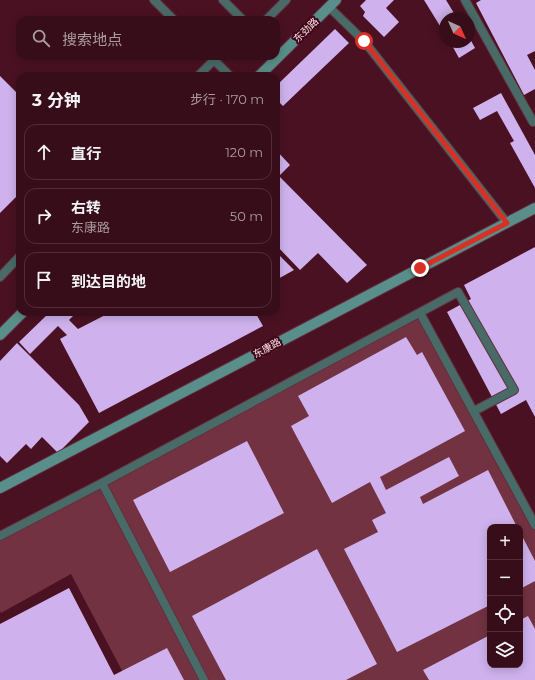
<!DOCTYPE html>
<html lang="zh">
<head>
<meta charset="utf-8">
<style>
  :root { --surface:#380d1a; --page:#3f1623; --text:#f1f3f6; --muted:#ab9ca2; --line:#522d39 }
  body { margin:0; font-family:Montserrat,"Noto Sans SC",sans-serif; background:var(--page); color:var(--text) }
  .controls { position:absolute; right:12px; bottom:12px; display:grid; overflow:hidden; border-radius:8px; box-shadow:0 2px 10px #0003 }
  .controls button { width:36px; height:36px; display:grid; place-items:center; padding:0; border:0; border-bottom:1px solid var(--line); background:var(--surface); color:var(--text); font:20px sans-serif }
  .compass { position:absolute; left:439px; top:12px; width:36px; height:36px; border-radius:50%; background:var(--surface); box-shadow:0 2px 10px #0003; rotate:135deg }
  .stop { position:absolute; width:12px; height:12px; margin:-9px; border:3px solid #d93025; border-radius:50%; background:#fff }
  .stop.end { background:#d93025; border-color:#fff; box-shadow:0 1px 4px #0008 }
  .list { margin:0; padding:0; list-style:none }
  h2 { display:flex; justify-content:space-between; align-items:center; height:52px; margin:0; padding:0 16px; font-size:17px }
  h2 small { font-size:13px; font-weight:400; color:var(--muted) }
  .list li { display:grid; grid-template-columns:26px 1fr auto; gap:12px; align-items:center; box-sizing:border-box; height:56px; margin:0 8px 8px; padding:0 8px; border:1px solid var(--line); border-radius:12px }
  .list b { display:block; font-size:15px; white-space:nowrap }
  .list p { margin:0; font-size:13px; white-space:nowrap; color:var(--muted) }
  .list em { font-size:13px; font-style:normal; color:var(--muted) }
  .icon { flex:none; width:22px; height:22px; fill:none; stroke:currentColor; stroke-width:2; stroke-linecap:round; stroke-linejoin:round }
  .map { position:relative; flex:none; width:535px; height:680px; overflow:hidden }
  .search { position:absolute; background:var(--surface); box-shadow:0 2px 10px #0003; left:16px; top:16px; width:264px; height:44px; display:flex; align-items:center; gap:10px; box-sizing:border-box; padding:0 14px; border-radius:12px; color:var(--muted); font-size:15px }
  .panel { position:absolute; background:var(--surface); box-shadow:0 2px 10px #0003; left:16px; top:72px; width:264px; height:244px; border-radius:12px }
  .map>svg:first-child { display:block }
  .green { fill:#723241; fill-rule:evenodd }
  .building { fill:#cfb2ed }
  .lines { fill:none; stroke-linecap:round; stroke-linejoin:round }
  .lane-casing { stroke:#632f3e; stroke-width:10 }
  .secondary-casing { stroke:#632f3e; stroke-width:12 }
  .lane { stroke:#496b67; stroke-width:8 }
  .secondary { stroke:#598f8a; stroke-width:10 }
  .route { stroke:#d93025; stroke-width:5 }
  .labels { text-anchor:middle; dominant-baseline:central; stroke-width:4; stroke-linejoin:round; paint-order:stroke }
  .street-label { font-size:10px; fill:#fce4e8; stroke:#3f0518 }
</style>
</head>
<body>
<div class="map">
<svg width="535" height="680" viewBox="0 0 535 680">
  <rect width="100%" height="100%" fill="#4a1122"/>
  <!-- green -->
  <path class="green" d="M420 313 535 517V680H127L71 574 1 613 0 611V536ZM490 527H520V665H490Z"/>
  <!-- building -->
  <path class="building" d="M366 0H394L386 8 399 22 384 37 363 16 365 12 360 6Z
    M424 0H446L457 18H445V34Z
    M481 0H535V51L527 55 535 70V89L524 95 476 3Z
    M335 29 349 43 283 106 276 99V86Z
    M469 37 475 48 459 58 450 42H469Z
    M0 76 20 96V193L0 213Z
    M501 93 535 155V188L510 143 514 141 497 111 480 120 473 108Z
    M276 150 290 165 279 176 367 265 347 283 318 253 300 270 276 245Z
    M535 247V417L526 400 501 414 447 312 471 299 464 285Z
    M276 252 294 270 276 280Z
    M50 312H77L69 320 78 329 111 312H255L263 326 99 413 60 339 67 335 58 326 30 354 19 342Z
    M406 337 417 355 422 352 465 431 380 477 386 490 449 457 459 476 420 497 423 504 488 470 517 527H490V605L397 652 344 549 378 532 372 520 386 513 370 482 332 503 291 426 309 416 298 396Z
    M17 343 79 405 89 422 58 453 42 437 31 449 26 444 7 463 0 456V361Z
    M247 441 284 513 170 572 133 500Z
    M520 532 535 561V581L520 589Z
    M317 549 377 664 346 680H226L192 616Z
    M69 588 114 675 167 648 184 680H0V624Z
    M528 616 535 629V680H429L423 670 490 635V665H520V620Z"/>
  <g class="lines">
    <!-- lane casing -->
    <g class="lane-casing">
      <path id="lane" d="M154 0 174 20
        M223 0 243 20
        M465 0 533 122 535 121
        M329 7 364 41 507 223
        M266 20 286 0
        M210 56 230 76
        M198 76 214 60
        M0 277 20 256
        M420 313 535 525
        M102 483 458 292 514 390 474 411
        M0 536 102 483 204 680"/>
    </g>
    <!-- secondary casing -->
    <g class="secondary-casing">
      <path id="secondary" d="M259 76 336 0
        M0 335 23 312
        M0 488 535 208"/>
    </g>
    <!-- lane -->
    <use href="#lane" class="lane"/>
    <!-- secondary -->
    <use href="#secondary" class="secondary"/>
  </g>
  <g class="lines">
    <!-- route -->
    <path class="route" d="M364 41 507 223 420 268"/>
  </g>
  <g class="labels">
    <!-- street labels -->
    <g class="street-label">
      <text transform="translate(306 30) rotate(-45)">东劲路</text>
      <text transform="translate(267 348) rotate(-28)">东康路</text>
    </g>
  </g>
</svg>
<div class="controls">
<button>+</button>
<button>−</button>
<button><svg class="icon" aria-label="locate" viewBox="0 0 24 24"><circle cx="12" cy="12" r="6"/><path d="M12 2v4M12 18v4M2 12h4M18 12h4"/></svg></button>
<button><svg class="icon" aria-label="layers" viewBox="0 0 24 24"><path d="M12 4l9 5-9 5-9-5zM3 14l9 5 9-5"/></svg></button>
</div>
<svg class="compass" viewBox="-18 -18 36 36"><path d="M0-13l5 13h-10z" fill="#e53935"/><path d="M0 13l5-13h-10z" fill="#ab9ca2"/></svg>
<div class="stop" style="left:364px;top:41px"></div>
<div class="stop end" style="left:420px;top:268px"></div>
<div class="search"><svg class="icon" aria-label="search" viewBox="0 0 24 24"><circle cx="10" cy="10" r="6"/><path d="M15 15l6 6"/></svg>搜索地点</div>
<section class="panel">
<h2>3 分钟<small>步行 · 170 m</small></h2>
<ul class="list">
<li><svg class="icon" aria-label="ahead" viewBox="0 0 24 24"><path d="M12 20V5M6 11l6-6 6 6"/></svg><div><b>直行</b></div><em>120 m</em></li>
<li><svg class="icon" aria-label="right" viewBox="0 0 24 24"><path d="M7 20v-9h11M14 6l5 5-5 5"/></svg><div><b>右转</b><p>东康路</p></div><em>50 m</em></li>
<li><svg class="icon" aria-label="arrive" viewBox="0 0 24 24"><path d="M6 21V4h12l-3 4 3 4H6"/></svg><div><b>到达目的地</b></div></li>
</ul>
</section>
</div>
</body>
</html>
